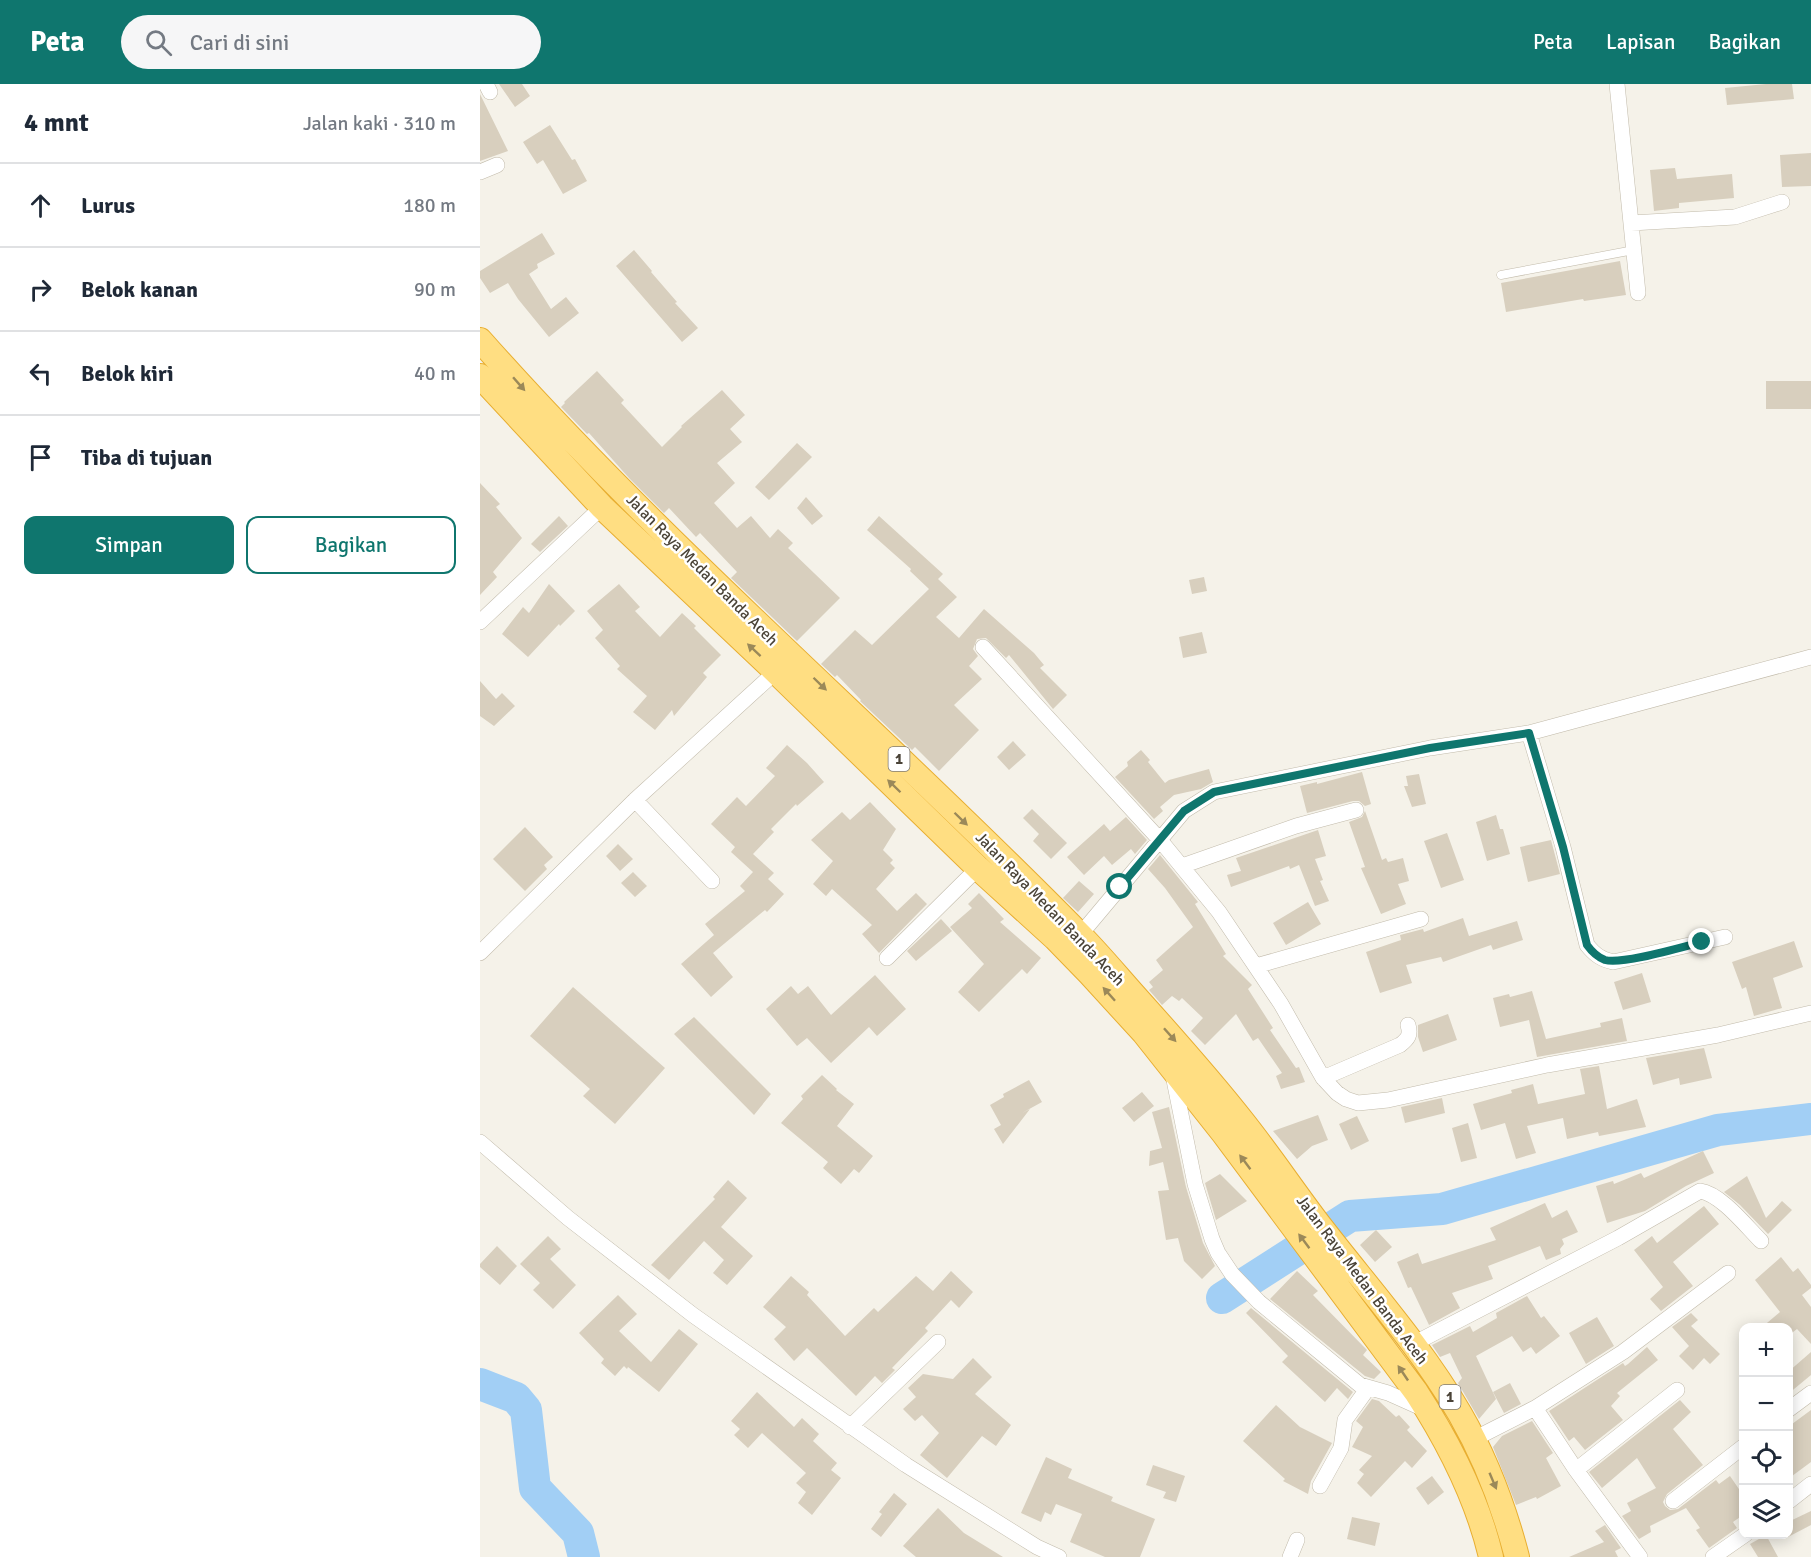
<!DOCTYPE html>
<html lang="id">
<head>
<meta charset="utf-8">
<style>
  :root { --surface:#fff; --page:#f6f6f7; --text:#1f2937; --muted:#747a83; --line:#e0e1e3; --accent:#0f766e }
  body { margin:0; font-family:Signika,sans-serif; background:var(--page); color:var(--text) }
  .controls { position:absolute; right:18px; bottom:18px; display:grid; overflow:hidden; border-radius:12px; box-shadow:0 3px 15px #0003 }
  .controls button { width:54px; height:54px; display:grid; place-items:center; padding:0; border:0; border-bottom:2px solid var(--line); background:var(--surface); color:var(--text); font:30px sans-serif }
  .stop { position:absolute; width:18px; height:18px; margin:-14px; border:4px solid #0f766e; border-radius:50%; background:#fff }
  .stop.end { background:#0f766e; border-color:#fff; box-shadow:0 2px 6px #0008 }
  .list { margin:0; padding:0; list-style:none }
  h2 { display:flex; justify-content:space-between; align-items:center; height:78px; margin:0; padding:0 24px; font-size:26px }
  h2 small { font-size:20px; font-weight:400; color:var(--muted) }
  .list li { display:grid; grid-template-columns:39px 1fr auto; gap:18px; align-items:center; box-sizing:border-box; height:84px; padding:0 24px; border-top:2px solid var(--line) }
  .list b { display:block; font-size:22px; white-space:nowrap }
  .list em { font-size:20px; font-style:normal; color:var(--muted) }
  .actions { display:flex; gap:12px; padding:18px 24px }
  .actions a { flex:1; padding:14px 0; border:2px solid var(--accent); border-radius:12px; text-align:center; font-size:21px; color:var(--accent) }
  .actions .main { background:var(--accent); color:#fff }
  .icon { flex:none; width:33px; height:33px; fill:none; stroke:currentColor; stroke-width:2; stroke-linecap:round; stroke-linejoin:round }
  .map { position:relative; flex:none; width:1331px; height:1473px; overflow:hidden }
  header { display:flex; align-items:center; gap:36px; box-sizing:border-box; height:84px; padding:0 30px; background:var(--accent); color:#fff }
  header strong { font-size:28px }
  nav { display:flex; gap:33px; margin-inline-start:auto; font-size:21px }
  .search { width:420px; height:54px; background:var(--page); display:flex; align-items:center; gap:15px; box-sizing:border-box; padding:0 21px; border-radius:33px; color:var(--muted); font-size:22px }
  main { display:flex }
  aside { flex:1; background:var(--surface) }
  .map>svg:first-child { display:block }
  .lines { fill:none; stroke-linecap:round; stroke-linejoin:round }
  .river { stroke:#a2cff5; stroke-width:32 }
  .building { fill:#d8cfbe }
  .service-casing { stroke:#c2bbab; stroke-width:9 }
  .minor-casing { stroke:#c2bbab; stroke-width:16 }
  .trunk-casing { stroke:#e8ae31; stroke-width:26 }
  .service { stroke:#fff; stroke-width:8 }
  .minor { stroke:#fff; stroke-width:15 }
  .trunk { stroke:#ffde82; stroke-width:24 }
  .oneway { fill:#9b8959 }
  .route { stroke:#0f766e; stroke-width:8 }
  .labels { text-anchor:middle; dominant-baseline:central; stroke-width:5; stroke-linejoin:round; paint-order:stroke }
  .shield { fill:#fff; stroke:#807b73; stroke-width:1.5 }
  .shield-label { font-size:15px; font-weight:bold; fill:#4a4337 }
  .street-label { font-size:16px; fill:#4a4337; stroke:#fff }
</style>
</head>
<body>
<header>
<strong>Peta</strong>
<div class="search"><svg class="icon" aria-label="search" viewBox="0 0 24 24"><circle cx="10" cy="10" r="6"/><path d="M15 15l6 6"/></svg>Cari di sini</div>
<nav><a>Peta</a><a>Lapisan</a><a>Bagikan</a></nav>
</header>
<main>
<aside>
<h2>4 mnt<small>Jalan kaki · 310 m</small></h2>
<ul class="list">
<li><svg class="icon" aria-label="ahead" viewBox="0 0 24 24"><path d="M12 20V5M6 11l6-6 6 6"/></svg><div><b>Lurus</b></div><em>180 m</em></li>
<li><svg class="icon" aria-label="right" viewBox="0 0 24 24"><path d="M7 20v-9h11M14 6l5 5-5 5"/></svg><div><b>Belok kanan</b></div><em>90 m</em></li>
<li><svg class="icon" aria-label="left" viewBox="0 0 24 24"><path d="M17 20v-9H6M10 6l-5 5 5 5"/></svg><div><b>Belok kiri</b></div><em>40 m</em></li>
<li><svg class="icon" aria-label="arrive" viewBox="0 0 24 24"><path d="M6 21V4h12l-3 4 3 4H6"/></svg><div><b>Tiba di tujuan</b></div></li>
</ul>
<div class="actions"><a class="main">Simpan</a><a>Bagikan</a></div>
</aside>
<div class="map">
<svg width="1331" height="1473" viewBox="0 0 1331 1473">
  <rect width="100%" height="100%" fill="#f5f2e9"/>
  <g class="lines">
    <!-- river -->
    <path class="river" d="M742 1214 870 1132 962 1125 1238 1046 1331 1035
      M0 1300 36 1314 46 1326 55 1404 98 1449 104 1473"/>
  </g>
  <!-- building -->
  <path class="building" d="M19 0H42L50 12 35 23Z
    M1286 0H1312L1314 15 1247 21 1245 4Z
    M0 10 28 67 0 77Z
    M70 41 92 76 95 75 107 97 83 110 63 76 57 80 43 58Z
    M1331 69V102L1302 103 1300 71Z
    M1195 84 1197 95 1252 90 1254 114 1199 119V124L1174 127 1170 86Z
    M62 149 75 170 57 180 58 184 49 190 71 225 86 213 99 229 69 253 38 215 28 199 10 209 0 194V187Z
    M154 166 172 187 171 188 197 218 195 219 218 244 202 258 136 182Z
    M1140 177 1146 211 1104 217 1103 215 1026 228 1021 199Z
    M117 287 144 316 141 319 182 363 202 343 201 342 242 306 265 331 250 345 262 358 237 379 255 399 234 419 257 444 271 432 290 454 298 445 313 459 308 464 360 514 317 557 251 494 257 488 220 449 216 453 189 424 184 429 149 394 109 349 107 350 81 323 85 319 84 318Z
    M1286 297H1331V325H1286Z
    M317 359 332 373 289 416 275 403Z
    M0 399 20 420 16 423 42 454 13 488 17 493 0 511Z
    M326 413 343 432 332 441 317 424Z
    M79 432 88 442 60 468 51 460Z
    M399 432 463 490 458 495 477 513 456 533 479 554 504 525 554 569 564 581 560 584 587 611 573 625 529 571 526 574 506 554 497 555 493 565 498 572 489 582 502 595 474 621 499 646 459 687 435 663 432 666 380 617 381 616 357 591 355 593 341 580 375 546 392 561 449 505 430 487 431 485 387 446Z
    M724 493 727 507 712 510 709 496Z
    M69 500 95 527 80 542 79 540 48 573 22 550 43 523 49 529Z
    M139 500 160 523 155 527 180 553 202 529 216 542 214 544 241 571 223 589 227 593 194 632 192 626 175 646 153 628 167 612 137 585 140 582 115 554 123 546 107 527Z
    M722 548 727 569 703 574 699 553Z
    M0 597 16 615 22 609 35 622 14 642 0 632Z
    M533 657 546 671 529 686 517 673Z
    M307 661 327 679 344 698 317 722 316 720 291 745 294 748 273 770 294 789 288 795 304 810 287 828 285 826 233 869 253 893 231 913 201 880 234 851 225 840 265 807 260 802 273 788 251 768 255 763 231 740 257 713 266 722 295 692 286 684Z
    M661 666 670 676 668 678 685 699 689 696 729 685 733 698 721 705 694 711 680 723 683 727 674 735 635 693 648 682 647 678Z
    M882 688 891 720 885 722 879 717H873L827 729 820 702 837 698V700Z
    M939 690 946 720 932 723 924 702H928L926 692Z
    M390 718 416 745 403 766 413 776 410 779 415 784 396 805 417 827 436 809 447 820 399 869 382 850 392 841 352 805 346 812 333 800 353 777 331 756 362 728 370 736Z
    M552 725 587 759 571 775 553 757 559 750 543 734Z
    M885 727 902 776 906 774 908 778 923 774 929 797 918 800 926 820 901 830 881 784 885 783 869 738 882 733Z
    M1016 731 1020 745H1023L1030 770 1007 777 996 738Z
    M646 733 667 756 655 770 651 765 632 781 624 772 604 791 587 773 624 740 630 747Z
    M45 743 73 773 64 781 67 785 45 807 13 775Z
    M838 746 846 772 835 775 843 796 840 797 849 817 835 822 819 781 810 785 809 782 751 803 747 791 761 787 756 774Z
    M967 749 984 796 961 804 944 757Z
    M1071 756 1080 790 1048 798 1040 763Z
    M138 760 153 775 140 787 126 772Z
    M680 771 718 818 715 820 746 870 743 872 772 901 768 905 793 944 790 946 816 984 819 983 825 998 801 1005 796 992 802 989 778 954 773 957 756 930 725 961 711 947 723 934 702 914 699 917 692 912 682 921 669 906 673 903 669 898 683 886 676 876 713 843 685 804 668 785Z
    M153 788 167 802 155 813 141 799Z
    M599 797 614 810 598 828 583 814Z
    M499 809 524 835 520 838 561 874 547 890 542 885 499 928 478 908 504 880 470 843 492 824 488 820Z
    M828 818 841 840 806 861 793 839Z
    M983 834 989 852 1037 837 1043 856 1013 866 1011 861 963 878 961 873 926 881 932 899 900 909 886 868 921 856 920 851 943 845 944 848Z
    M461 835 472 847 436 877 427 867Z
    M1314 857 1323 883 1293 894 1302 924 1274 932 1266 903 1262 905 1252 878Z
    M1162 889 1171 918 1143 926 1134 898Z
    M395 891 426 925 397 952 389 943 351 979 327 954 317 962 286 925 311 902 318 910 328 902 351 931Z
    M93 903 185 984 135 1040 103 1012 110 1005 50 952Z
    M1052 907 1066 955 1121 943 1120 939 1142 934 1147 957 1057 973 1049 936 1020 943 1013 914 1029 910 1030 913Z
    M968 930 977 956 943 968 938 953V941Z
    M214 933 291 1010 274 1031 194 950Z
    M1224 964 1232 994 1200 1001 1199 994 1173 1001 1166 974Z
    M1119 982 1127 1025 1157 1015 1166 1043 1119 1052 1118 1048 1087 1055 1083 1034 1047 1042 1056 1069 1036 1075 1025 1039 1001 1046 993 1020 1032 1009 1031 1006 1053 1000 1058 1020 1105 1010 1100 985Z
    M342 991 357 1005 356 1006 374 1020 357 1042 393 1072 379 1089 374 1085 361 1100 343 1084 348 1078 301 1039 323 1015 321 1012Z
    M549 996 562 1018 542 1029 550 1025 523 1060 514 1045 521 1041 510 1021 524 1013 523 1010Z
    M662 1008 674 1022 654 1038 642 1024Z
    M962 1014 965 1029 925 1039 921 1023Z
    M689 1023 706 1103 723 1159 735 1182 722 1195 704 1177 698 1154 686 1156 678 1107 689 1106 683 1078 669 1082 670 1067 682 1064 672 1028Z
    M838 1031 848 1056 832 1062 817 1075 793 1047Z
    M877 1032 889 1057 871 1066 859 1040Z
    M988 1039 997 1074 981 1078 972 1044Z
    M1223 1067 1234 1089 1206 1102 1165 1127 1127 1139 1116 1102 1133 1097 1134 1100 1161 1089 1164 1094Z
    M740 1090 767 1117 736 1136 725 1099Z
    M1267 1092 1286 1134 1302 1117 1312 1126 1288 1150 1260 1121 1244 1108Z
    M248 1096 267 1114 241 1143 273 1172 247 1201 233 1189 244 1176 224 1157 189 1196 171 1181 235 1115 233 1113Z
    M1065 1119 1072 1134 1087 1126 1098 1148 1082 1155 1084 1160 1080 1165 1081 1170 1066 1176 1060 1162 1008 1182 1013 1195 972 1209 980 1224 949 1241 931 1203 928 1204 917 1178 938 1169 942 1180 1016 1156 1010 1144Z
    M1224 1122 1239 1140 1193 1178 1213 1202 1181 1227 1170 1215 1183 1203 1154 1166 1172 1152 1177 1159Z
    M896 1146 912 1163 895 1178 880 1161Z
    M68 1152 81 1165 70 1175 96 1201 73 1225 53 1206 60 1199 40 1180Z
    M17 1162 37 1182 20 1201 0 1183V1180Z
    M1301 1173 1313 1188 1318 1184 1331 1201V1204L1322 1211 1331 1223V1260L1317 1245 1308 1252V1244H1281L1300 1228 1275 1196Z
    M471 1187 493 1208 479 1224 471 1216 445 1244 448 1247 412 1284 415 1286 402 1299 395 1292 376 1312 327 1264 314 1277 294 1255 306 1243 283 1223 311 1192 329 1208 327 1211 365 1252 394 1224 398 1228 436 1192 453 1207Z
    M817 1187 838 1207 833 1211 887 1266 883 1271 901 1288 894 1295 885 1292 790 1215Z
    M138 1211 157 1230 139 1247 171 1278 199 1245 218 1260 179 1308 148 1283 147 1285 144 1282 135 1292 121 1279 124 1275 99 1249Z
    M1047 1212 1061 1234 1064 1232 1080 1252 1056 1270 1051 1263 1043 1268 1032 1252 996 1272 1016 1315 999 1335 978 1299 982 1294 970 1269 960 1273 952 1261 990 1242 993 1248 1017 1234 1016 1229Z
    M771 1224 873 1308 868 1315 857 1304 845 1318 802 1278 808 1272 766 1229Z
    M1211 1229 1218 1236 1211 1242 1240 1270 1230 1280 1224 1274 1213 1286 1199 1272 1209 1262 1192 1243Z
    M1117 1233 1134 1262 1106 1280 1089 1249Z
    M1167 1263 1178 1276 1137 1309 1140 1312 1131 1322 1143 1336 1105 1366 1094 1353 1089 1357 1069 1327 1143 1279 1145 1282 1148 1280Z
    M1331 1268V1291L1308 1310V1288Z
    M493 1274 512 1293 495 1310 531 1341 516 1362 502 1352 467 1394 440 1371 459 1349 442 1331 435 1337 423 1325 436 1313 428 1304 443 1290 473 1295Z
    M1030 1299 1041 1320 1024 1329 1013 1308Z
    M277 1308 314 1343 322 1334 339 1350 333 1357 357 1379 351 1386 361 1394 332 1431 318 1419 326 1408 316 1399 326 1389 282 1349 268 1364 254 1351 260 1345 251 1337Z
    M892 1315 899 1317 916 1333 919 1331 930 1343 927 1346 947 1367 932 1384 925 1377 891 1413 877 1399 884 1390 879 1386 892 1372 872 1363 883 1343 876 1337Z
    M1200 1316 1211 1328 1193 1345 1223 1381 1187 1410 1183 1418 1185 1422 1190 1426 1198 1425 1236 1396 1239 1400 1250 1392 1263 1411V1431L1253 1438 1257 1444 1229 1464 1216 1446 1220 1444 1206 1424 1170 1442 1171 1448 1159 1455 1142 1432 1151 1427 1147 1419 1176 1404 1157 1374 1122 1404 1109 1388Z
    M796 1321 820 1343 852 1359 831 1397 828 1410 803 1397 805 1395 763 1357Z
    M1331 1326V1378L1308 1395V1343Z
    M1052 1337 1073 1369 1066 1374 1081 1402 1057 1415 1056 1413 1036 1421 1013 1363 1022 1352Z
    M566 1373 592 1385 588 1394 633 1413 631 1417 675 1435 660 1473H625L590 1458 602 1430 576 1420 571 1431 565 1428 561 1438 541 1429Z
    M673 1381 705 1392 696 1418 683 1414 686 1408 666 1401Z
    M952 1392 964 1408 948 1421 936 1404Z
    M414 1409 427 1420 401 1453 391 1445 402 1430 399 1428Z
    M458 1424 484 1449 523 1473H436L423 1462Z
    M1331 1427V1441L1308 1453V1438Z
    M872 1433 900 1439 895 1462 867 1455Z
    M1125 1441 1141 1464 1135 1467 1138 1473H1089L1124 1458 1115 1447Z
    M1286 1451 1298 1473H1278L1270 1460Z"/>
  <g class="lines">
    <!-- service casing -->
    <g class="service-casing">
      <path id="service" d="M1021 191 1154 166"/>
    </g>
    <!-- minor casing -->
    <g class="minor-casing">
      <path id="minor" d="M6 0 10 8
        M1137 0 1158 209
        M0 88 17 81
        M1151 139 1255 133 1302 118
        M0 538 122 423
        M503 563 680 756 739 828 801 920 843 994 857 1009 866 1015 878 1019 908 1016 1067 981 1238 951 1331 929
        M1049 649 1083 763 1107 861C1115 871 1121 875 1133 878L1245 853
        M155 716 232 797
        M702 782 816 742 876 726
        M600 851 704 727 734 708 950 664 1049 649 1331 573
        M0 869 155 716 302 582
        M407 874 498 784
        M776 882 941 835
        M693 991 715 1100 732 1155 738 1169 752 1190 779 1218 880 1301 908 1309 946 1326
        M843 994 920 961C928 955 931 951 928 941
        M0 1058 88 1134 213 1231 426 1381 557 1463 579 1473
        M933 1260 1138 1154 1220 1107C1241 1110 1266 1142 1281 1157
        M1308 1326 1331 1309
        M370 1343 458 1258
        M994 1355 1055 1324
        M1096 1386 1197 1306
        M840 1402 861 1364 865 1336 888 1304
        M1193 1417 1264 1362
        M1308 1418 1331 1400
        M810 1473 817 1456
        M1160 1473 1096 1386 1055 1324 1143 1268 1248 1189
        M1233 1473 1266 1450"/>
    </g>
    <!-- trunk casing -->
    <g class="trunk-casing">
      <path id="trunk" d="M0 256C186 466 401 648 598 849 621 872 641 897 663 921 697 959 731 997 763 1038 790 1072 814 1108 840 1142 888 1204 941 1263 980 1330 1006 1375 1024 1423 1037 1473
        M0 292 122 423 289 581 498 784 575 854 610 890 664 949 744 1050 936 1308C969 1359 997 1413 1011 1473"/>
    </g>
    <!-- service -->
    <use href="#service" class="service"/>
    <!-- minor -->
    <use href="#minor" class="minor"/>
    <!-- trunk -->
    <use href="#trunk" class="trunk"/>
  </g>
  <!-- one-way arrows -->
  <defs><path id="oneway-solid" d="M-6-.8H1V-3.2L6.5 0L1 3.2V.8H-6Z" transform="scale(1.5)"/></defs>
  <g class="oneway">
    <use href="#oneway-solid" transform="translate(39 300) rotate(49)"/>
    <use href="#oneway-solid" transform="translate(274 566) rotate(-137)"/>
    <use href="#oneway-solid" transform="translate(340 600) rotate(44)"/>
    <use href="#oneway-solid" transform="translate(414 702) rotate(-136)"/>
    <use href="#oneway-solid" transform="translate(481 735) rotate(44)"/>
    <use href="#oneway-solid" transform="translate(629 910) rotate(-132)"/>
    <use href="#oneway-solid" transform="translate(690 951) rotate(48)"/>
    <use href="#oneway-solid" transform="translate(765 1078) rotate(-127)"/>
    <use href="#oneway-solid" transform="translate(824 1157) rotate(-127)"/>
    <use href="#oneway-solid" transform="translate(923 1289) rotate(-124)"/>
    <use href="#oneway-solid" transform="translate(1013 1397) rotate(67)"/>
  </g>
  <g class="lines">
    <!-- route -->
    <path class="route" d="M640 803 704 727 734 708 950 664 1049 649 1083 763 1107 861C1112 868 1117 873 1125 876 1142 881 1202 863 1222 858"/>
  </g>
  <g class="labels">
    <!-- shield labels -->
    <g class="shield">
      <rect x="408.5" y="663" width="21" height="24" rx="4.5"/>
      <rect x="959.5" y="1301" width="21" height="24" rx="4.5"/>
    </g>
    <g class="shield-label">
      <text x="419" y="675">1</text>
      <text x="970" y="1313">1</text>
    </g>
    <!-- street labels -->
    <g class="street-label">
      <text transform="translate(222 486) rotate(45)">Jalan Raya Medan Banda Aceh</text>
      <text transform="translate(570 825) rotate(46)">Jalan Raya Medan Banda Aceh</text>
      <text transform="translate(882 1196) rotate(53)">Jalan Raya Medan Banda Aceh</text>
    </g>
  </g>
</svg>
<div class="controls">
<button>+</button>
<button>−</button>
<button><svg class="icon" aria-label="locate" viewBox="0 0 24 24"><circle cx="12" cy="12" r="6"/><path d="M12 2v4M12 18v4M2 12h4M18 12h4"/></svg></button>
<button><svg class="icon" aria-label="layers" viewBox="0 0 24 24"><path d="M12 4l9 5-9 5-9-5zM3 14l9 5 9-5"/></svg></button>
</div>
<div class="stop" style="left:640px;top:803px"></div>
<div class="stop end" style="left:1222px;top:858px"></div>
</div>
</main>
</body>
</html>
